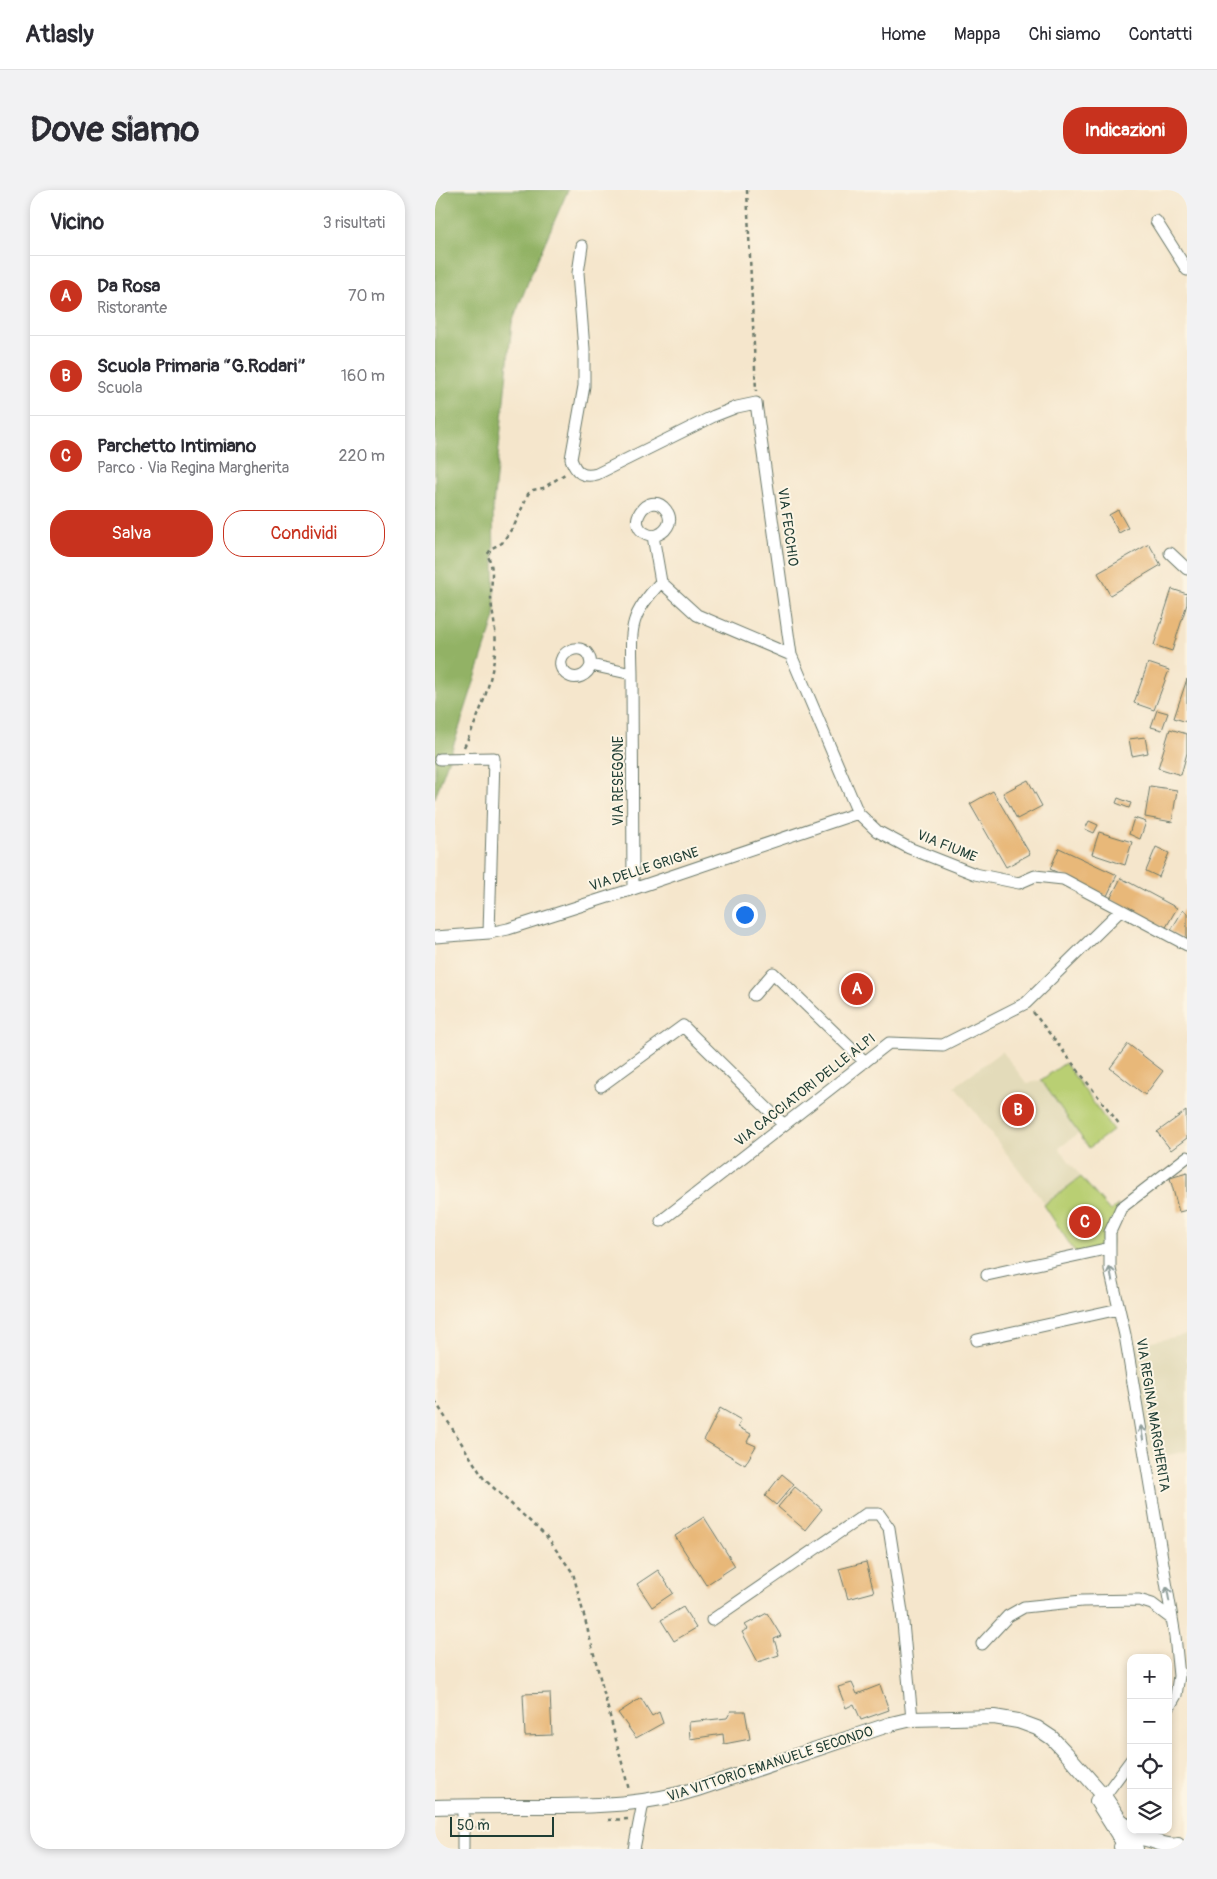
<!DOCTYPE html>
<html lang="it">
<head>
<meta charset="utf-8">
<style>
  :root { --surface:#fff; --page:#f2f2f3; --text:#2b2b33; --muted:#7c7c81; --line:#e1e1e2; --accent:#c8321e }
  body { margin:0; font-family:Pangolin,sans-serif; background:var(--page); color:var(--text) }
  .controls { position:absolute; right:15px; bottom:15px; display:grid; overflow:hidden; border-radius:10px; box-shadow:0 2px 8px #0003 }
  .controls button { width:45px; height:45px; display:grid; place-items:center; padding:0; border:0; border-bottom:1px solid var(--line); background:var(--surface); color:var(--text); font:25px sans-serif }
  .scale { position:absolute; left:15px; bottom:12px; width:104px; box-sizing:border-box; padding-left:5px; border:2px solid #1f3d34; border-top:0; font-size:14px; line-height:18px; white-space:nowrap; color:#1f3d34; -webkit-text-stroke:4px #fcf5e5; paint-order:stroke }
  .you { position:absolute; left:309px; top:724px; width:18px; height:18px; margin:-12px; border:4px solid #fff; border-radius:50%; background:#1a73e8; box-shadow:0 0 0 8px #1a73e833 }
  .badge { display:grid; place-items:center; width:32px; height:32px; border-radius:50%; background:var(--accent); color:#fff; font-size:16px; font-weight:700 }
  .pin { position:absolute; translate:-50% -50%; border:2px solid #fff; box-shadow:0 1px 5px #0006 }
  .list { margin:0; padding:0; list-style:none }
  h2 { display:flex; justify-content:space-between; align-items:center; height:65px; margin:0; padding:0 20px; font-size:21px }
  h2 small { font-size:16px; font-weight:400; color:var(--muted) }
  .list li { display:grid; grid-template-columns:32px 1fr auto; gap:15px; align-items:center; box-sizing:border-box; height:80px; padding:0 20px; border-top:1px solid var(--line) }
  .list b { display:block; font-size:19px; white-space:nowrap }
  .list p { margin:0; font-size:16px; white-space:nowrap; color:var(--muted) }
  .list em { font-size:16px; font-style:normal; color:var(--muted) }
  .actions { display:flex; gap:10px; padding:15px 20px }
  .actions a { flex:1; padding:11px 0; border:1px solid var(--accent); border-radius:20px; text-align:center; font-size:18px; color:var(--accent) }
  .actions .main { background:var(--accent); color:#fff }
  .icon { flex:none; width:28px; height:28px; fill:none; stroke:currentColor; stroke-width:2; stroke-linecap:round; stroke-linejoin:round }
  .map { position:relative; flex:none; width:752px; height:1659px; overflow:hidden; border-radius:20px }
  header { display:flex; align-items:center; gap:30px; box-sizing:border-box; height:70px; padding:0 25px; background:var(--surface); border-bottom:1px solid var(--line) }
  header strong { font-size:24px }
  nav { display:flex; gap:28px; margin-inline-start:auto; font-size:18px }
  .intro { display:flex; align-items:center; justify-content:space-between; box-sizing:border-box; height:120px; padding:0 30px }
  h1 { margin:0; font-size:35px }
  .button { padding:12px 22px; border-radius:20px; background:var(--accent); color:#fff; font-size:18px; font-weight:700 }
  main { display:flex; gap:30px; padding:0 30px }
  aside { flex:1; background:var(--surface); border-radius:20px; box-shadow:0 2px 8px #0003 }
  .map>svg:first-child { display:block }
  .built { fill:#e3dbba }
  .green { fill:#b9cf73; stroke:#6c8654 }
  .forest { fill:#92b265; stroke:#58784c }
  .building { fill:#e8b879 }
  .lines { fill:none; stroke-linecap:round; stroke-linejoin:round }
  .minor-casing { stroke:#6a7869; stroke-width:13 }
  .tertiary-casing { stroke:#6a7869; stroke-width:16 }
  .path { stroke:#6a7869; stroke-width:2.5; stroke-dasharray:4 4; stroke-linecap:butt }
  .minor { stroke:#fff; stroke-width:11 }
  .tertiary { stroke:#fff; stroke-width:14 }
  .oneway { stroke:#8f9e9a }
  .labels { text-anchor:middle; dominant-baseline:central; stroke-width:4; stroke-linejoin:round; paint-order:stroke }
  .street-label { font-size:14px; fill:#1f3d34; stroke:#fcf5e5 }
</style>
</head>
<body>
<header>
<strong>Atlasly</strong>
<nav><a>Home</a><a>Mappa</a><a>Chi siamo</a><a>Contatti</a></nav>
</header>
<div class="intro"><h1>Dove siamo</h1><a class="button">Indicazioni</a></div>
<main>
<aside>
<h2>Vicino<small>3 risultati</small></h2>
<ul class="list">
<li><span class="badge">A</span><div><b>Da Rosa</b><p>Ristorante</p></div><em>70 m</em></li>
<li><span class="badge">B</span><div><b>Scuola Primaria “G.Rodari”</b><p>Scuola</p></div><em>160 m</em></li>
<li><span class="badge">C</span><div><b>Parchetto Intimiano</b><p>Parco · Via Regina Margherita</p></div><em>220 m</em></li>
</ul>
<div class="actions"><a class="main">Salva</a><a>Condividi</a></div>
</aside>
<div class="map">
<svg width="752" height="1659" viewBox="0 0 752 1659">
  <rect width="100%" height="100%" fill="#fcf5e5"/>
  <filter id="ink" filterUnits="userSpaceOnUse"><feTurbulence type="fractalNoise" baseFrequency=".02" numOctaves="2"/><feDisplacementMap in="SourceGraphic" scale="10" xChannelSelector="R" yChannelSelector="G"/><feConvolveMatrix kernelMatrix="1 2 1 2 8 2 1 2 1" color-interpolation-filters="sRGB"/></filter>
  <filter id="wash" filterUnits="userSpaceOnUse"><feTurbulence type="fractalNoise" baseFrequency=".0096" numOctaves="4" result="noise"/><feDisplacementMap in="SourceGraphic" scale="20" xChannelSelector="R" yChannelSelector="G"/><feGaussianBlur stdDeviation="1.12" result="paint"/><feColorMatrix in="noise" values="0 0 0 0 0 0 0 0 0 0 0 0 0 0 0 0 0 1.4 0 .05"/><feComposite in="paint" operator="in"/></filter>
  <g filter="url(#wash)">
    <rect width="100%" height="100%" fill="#f5e6cc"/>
    <!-- built -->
    <path class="built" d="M567 861 592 894 606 890 644 943 624 958 646 987 609 1015 608 1011 520 896Z
      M752 1144V1261L716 1269 691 1158Z"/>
    <!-- green -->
    <path class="green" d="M630 873 678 940 654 958 606 890Z
      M646 987 675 1021 683 1015 675 1058 642 1065 609 1015Z"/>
    <!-- forest -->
    <path class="forest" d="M0 0H133L97 82 77 133 58 316 60 427 22 545 0 608Z"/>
    <g id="blocks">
      <!-- building -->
      <path class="building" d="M683 320 693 338 684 343 674 325Z
        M714 354 726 375 675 405 663 383Z
        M737 399 752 404V414L737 461 719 455Z
        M713 473 734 480 719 520 699 513Z
        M752 489V532L739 528Z
        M722 520 733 523 727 540 716 537Z
        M735 539 752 544V563L746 585 723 578Z
        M710 547 713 563 697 566 694 549Z
        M593 590 607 616 582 629 568 603Z
        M715 596 742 600 737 632 710 627Z
        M558 601 595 664 571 677 535 614Z
        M683 608 696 613 694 618 681 613Z
        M699 628 711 632 705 649 694 644Z
        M654 631 663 635 659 643 650 639Z
        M664 642 697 652 690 675 657 664Z
        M721 657 734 663 724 687 711 681Z
        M624 658 682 685 672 706 615 679Z
        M686 688 742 718 730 739 675 709Z
        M748 720 752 723V751L735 742Z
        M693 854 728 881 710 905 675 878Z
        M751 921 752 948 736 960 722 942Z
        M752 983V1020L744 1022 735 988Z
        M285 1218 306 1230 303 1237 316 1244 312 1252 321 1256 310 1275 269 1250Z
        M347 1284 359 1294 341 1315 330 1306Z
        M360 1297 387 1319 370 1340 343 1317Z
        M269 1327 300 1376 271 1395 240 1346Z
        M431 1372 439 1402 413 1409 404 1379Z
        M223 1380 238 1403 217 1417 202 1394Z
        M248 1417 261 1438 239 1451 226 1430Z
        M332 1423 346 1446 339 1449 344 1465 323 1472 307 1442 313 1439 310 1435Z
        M417 1493 422 1504 445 1495 454 1520 426 1530 419 1514 411 1518 403 1497Z
        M115 1503 117 1545 90 1546 88 1504Z
        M206 1508 217 1526 224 1522 228 1533 201 1548 183 1523Z
        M296 1521H310L315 1549 289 1554 288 1544 255 1549 254 1532 292 1528Z"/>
    </g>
  </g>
  <g filter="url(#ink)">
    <use href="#blocks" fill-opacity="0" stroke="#6a7869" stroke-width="1"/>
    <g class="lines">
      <!-- minor casing -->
      <g class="minor-casing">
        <path id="minor" d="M721 31 752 80
          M147 56 143 83 149 159V196L136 269C141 283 148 288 162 284L279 226 302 217 321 213 356 465 423 623 442 641 474 658 540 684 584 693 600 686 628 689 752 755
          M218 346C184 339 214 297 231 320 240 332 230 344 218 346L226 392 262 425 356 465
          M735 363 752 379
          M156 475C153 485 141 492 131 484 111 465 154 443 156 475L197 484C196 438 193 427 226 392
          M197 484 198 699
          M5 569 59 568 54 743
          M0 747 54 743 73 739 198 699 423 623
          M319 805 338 783 430 872
          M166 896 248 836 349 935
          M226 1031 454 853 508 855 591 813 686 720
          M552 1085 675 1058
          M542 1150 684 1119
          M277 1430 431 1324H444L454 1338 467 1422 477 1529
          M547 1454 573 1426 589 1417 647 1411 704 1410 717 1414 737 1429
          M733 1519 741 1505 744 1486 740 1446 690 1145 675 1079V1042L686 1018 752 967
          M665 1612 696 1570
          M28 1617V1659
          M199 1659 208 1613"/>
      </g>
      <!-- tertiary casing -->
      <g class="tertiary-casing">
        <path id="tertiary" d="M662 1611 689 1654 701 1659
          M0 1617C37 1616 74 1616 111 1616 164 1616 211 1615 262 1599L456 1534 477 1529 559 1527 583 1531 602 1538 617 1548 631 1563 669 1606 685 1630 696 1639
          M686 1657C704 1636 722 1659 743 1655"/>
      </g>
      <!-- path -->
      <path class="path" d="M312 0 321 201
        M29 557C45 525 64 476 60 440 59 428 56 417 56 406 56 392 60 377 52 365L57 358 67 353 80 334 93 304 98 300 108 298 130 284
        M598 822 685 935
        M0 1211 49 1289 111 1346 138 1383 194 1600
        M173 1630 193 1629
        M41 1638 47 1631H50"/>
      <!-- minor -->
      <use href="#minor" class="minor"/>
      <!-- tertiary -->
      <use href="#tertiary" class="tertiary"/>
    </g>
    <!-- one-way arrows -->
    <defs><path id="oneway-shaft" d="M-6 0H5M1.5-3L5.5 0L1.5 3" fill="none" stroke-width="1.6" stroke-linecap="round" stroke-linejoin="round" transform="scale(1.25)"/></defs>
    <g class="oneway">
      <use href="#oneway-shaft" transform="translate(676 1084) rotate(-100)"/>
      <use href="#oneway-shaft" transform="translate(707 1243) rotate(-99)"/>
      <use href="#oneway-shaft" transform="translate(733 1404) rotate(-100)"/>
    </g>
  </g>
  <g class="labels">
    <!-- street labels -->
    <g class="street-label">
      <text transform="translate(353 337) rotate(82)">VIA FECCHIO</text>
      <text transform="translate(183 591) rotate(-90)">VIA RESEGONE</text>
      <text transform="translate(512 656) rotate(22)">VIA FIUME</text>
      <text transform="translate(209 679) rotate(-18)">VIA DELLE GRIGNE</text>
      <text transform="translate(370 900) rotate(-38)">VIA CACCIATORI DELLE ALPI</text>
      <text transform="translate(718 1225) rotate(81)">VIA REGINA MARGHERITA</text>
      <text transform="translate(335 1574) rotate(-18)">VIA VITTORIO EMANUELE SECONDO</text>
    </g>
  </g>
</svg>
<div class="controls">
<button>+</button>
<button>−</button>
<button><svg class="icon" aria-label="locate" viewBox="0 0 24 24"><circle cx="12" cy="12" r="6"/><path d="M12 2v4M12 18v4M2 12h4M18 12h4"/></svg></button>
<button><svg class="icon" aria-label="layers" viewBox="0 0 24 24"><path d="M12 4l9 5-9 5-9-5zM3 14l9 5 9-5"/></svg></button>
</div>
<div class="scale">50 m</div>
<div class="you"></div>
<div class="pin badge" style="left:422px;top:799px">A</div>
<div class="pin badge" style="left:583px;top:920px">B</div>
<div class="pin badge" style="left:650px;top:1032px">C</div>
</div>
</main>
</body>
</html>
